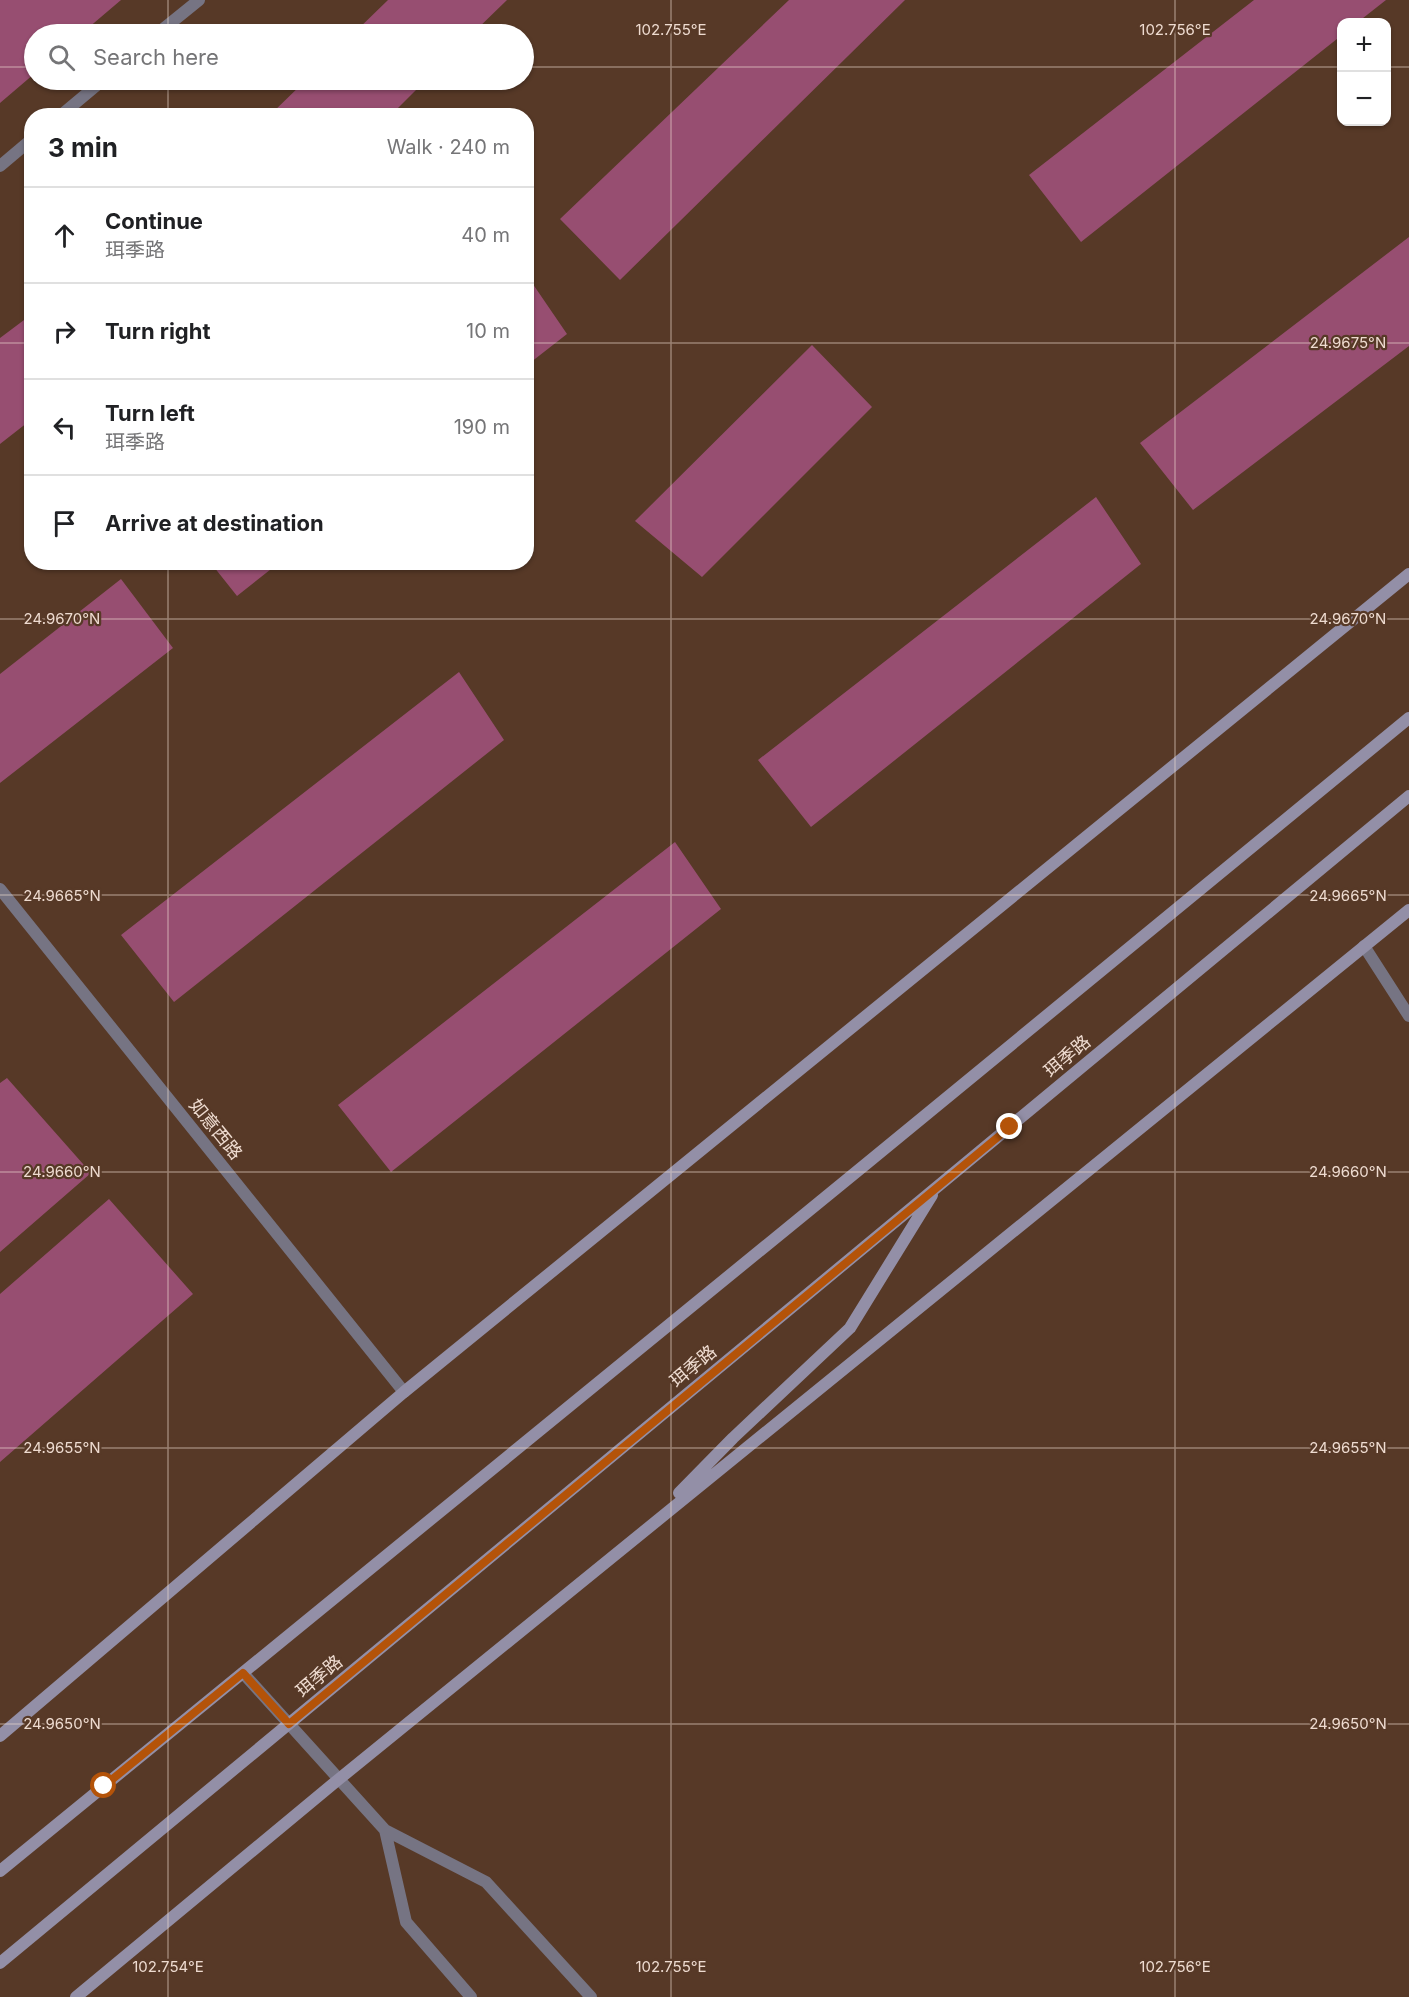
<!DOCTYPE html>
<html lang="en">
<head>
<meta charset="utf-8">
<style>
  :root { --surface:#fff; --page:#f6f6f6; --text:#202124; --muted:#757577; --line:#e0e0e0 }
  body { margin:0; font-family:Inter,"Noto Sans SC",sans-serif; background:var(--page); color:var(--text) }
  .controls { position:absolute; right:18px; top:18px; display:grid; overflow:hidden; border-radius:12px; box-shadow:0 2px 4px #0004 }
  .controls button { width:54px; height:54px; display:grid; place-items:center; padding:0; border:0; border-bottom:2px solid var(--line); background:var(--surface); color:var(--text); font:30px sans-serif }
  .stop { position:absolute; width:18px; height:18px; margin:-14px; border:4px solid #b45309; border-radius:50%; background:#fff }
  .stop.end { background:#b45309; border-color:#fff; box-shadow:0 2px 6px #0008 }
  .list { margin:0; padding:0; list-style:none }
  h2 { display:flex; justify-content:space-between; align-items:center; height:78px; margin:0; padding:0 24px; font-size:26px }
  h2 small { font-size:20px; font-weight:400; color:var(--muted) }
  .list li { display:grid; grid-template-columns:39px 1fr auto; gap:18px; align-items:center; box-sizing:border-box; height:96px; padding:0 24px; border-top:2px solid var(--line) }
  .list b { display:block; font-size:22px; white-space:nowrap }
  .list p { margin:0; font-size:20px; white-space:nowrap; color:var(--muted) }
  .list em { font-size:20px; font-style:normal; color:var(--muted) }
  .icon { flex:none; width:33px; height:33px; fill:none; stroke:currentColor; stroke-width:2; stroke-linecap:round; stroke-linejoin:round }
  .map { position:relative; flex:none; width:1409px; height:1997px; overflow:hidden }
  .search { position:absolute; background:var(--surface); box-shadow:0 2px 4px #0004; left:24px; top:24px; width:510px; height:66px; display:flex; align-items:center; gap:15px; box-sizing:border-box; padding:0 21px; border-radius:33px; color:var(--muted); font-size:22px }
  .panel { position:absolute; background:var(--surface); box-shadow:0 2px 4px #0004; left:24px; top:108px; width:510px; height:462px; border-radius:24px }
  .map>svg:first-child { display:block }
  .building { fill:#974e71 }
  .lines { fill:none; stroke-linecap:round; stroke-linejoin:round }
  .street { stroke:#767483; stroke-width:12 }
  .secondary { stroke:#938fa7; stroke-width:12 }
  .route { stroke:#b45309; stroke-width:8 }
  .ticks { fill:none; stroke:#eedbd0; stroke-width:1.5; stroke-opacity:0.45 }
  .labels { text-anchor:middle; dominant-baseline:central; stroke-width:4.5; stroke-linejoin:round; paint-order:stroke }
  .street-label { font-size:18px; fill:#eedbd0; stroke:#573927 }
  .ticks-label { font-size:15px; text-anchor:middle; fill:#eedbd0; stroke:#573927; stroke-width:4.5; stroke-linejoin:round; paint-order:stroke }
</style>
</head>
<body>
<div class="map">
<svg width="1409" height="1997" viewBox="0 0 1409 1997">
  <rect width="100%" height="100%" fill="#573927"/>
  <!-- building -->
  <path class="building" d="M0 0H121L81 34H34V74L0 103Z
    M388 0H507L472 34H353Z
    M789 0H905L620 280 560 219Z
    M1254 0H1386L1358 22H1342V35L1081 242 1029 175Z
    M306 80H426L390 116H269Z
    M1409 237V346L1193 510 1140 443Z
    M526 274 567 334 526 366Z
    M32 314V419L0 444V338Z
    M812 345 872 407 702 577 635 521Z
    M1096 497 1141 564 811 827 758 760Z
    M210 562H280L237 596Z
    M121 579 173 648 0 783V674Z
    M459 672 504 740 174 1002 121 935Z
    M675 842 721 909 391 1172 338 1105Z
    M7 1078 91 1173 0 1252V1083Z
    M109 1199 193 1294 0 1462V1294Z"/>
  <g class="lines">
    <!-- street -->
    <path class="street" d="M157 34 199 0
      M60 116 103 80
      M0 166 32 139
      M0 889 404 1392
      M1364 946 1409 1016
      M243 1673 385 1830 486 1882 591 1997
      M385 1830 406 1922 471 1997"/>
    <!-- secondary -->
    <path class="secondary" d="M679 1493 733 1438 850 1328 932 1195
      M0 1736 404 1392 1409 574
      M0 1871 866 1164 1409 718
      M0 1963 1409 796
      M76 1997 339 1779 1409 910"/>
  </g>
  <g class="lines">
    <!-- route -->
    <path class="route" d="M104 1786 243 1673 289 1724 1010 1127"/>
  </g>
  <!-- ticks -->
  <path class="ticks" d="M168 0V34M671 0V1997M1175 0V1997M0 67H34M524 67H1342M1386 67H1409M168 80V116M0 343H32M526 343H1409M168 562V1997M0 619H1409M0 895H1409M0 1172H1409M0 1448H1409M0 1724H1409"/>
  <g class="labels">
    <!-- street labels -->
    <g class="street-label">
      <text transform="translate(1067 1056) rotate(-40)">珥季路</text>
      <text transform="translate(216 1129) rotate(51)">如意西路</text>
      <text transform="translate(693 1366) rotate(-40)">珥季路</text>
      <text transform="translate(319 1676) rotate(-40)">珥季路</text>
    </g>
  </g>
  <g class="ticks-label">
    <text x="671" y="35">102.755°E</text>
    <text x="1175" y="35">102.756°E</text>
    <text x="1348" y="348">24.9675°N</text>
    <text x="62" y="624">24.9670°N</text>
    <text x="1348" y="624">24.9670°N</text>
    <text x="62" y="901">24.9665°N</text>
    <text x="1348" y="901">24.9665°N</text>
    <text x="62" y="1177">24.9660°N</text>
    <text x="1348" y="1177">24.9660°N</text>
    <text x="62" y="1453">24.9655°N</text>
    <text x="1348" y="1453">24.9655°N</text>
    <text x="62" y="1729">24.9650°N</text>
    <text x="1348" y="1729">24.9650°N</text>
    <text x="168" y="1972">102.754°E</text>
    <text x="671" y="1972">102.755°E</text>
    <text x="1175" y="1972">102.756°E</text>
  </g>
</svg>
<div class="controls">
<button>+</button>
<button>−</button>
</div>
<div class="stop" style="left:104px;top:1786px"></div>
<div class="stop end" style="left:1010px;top:1127px"></div>
<div class="search"><svg class="icon" aria-label="search" viewBox="0 0 24 24"><circle cx="10" cy="10" r="6"/><path d="M15 15l6 6"/></svg>Search here</div>
<section class="panel">
<h2>3 min<small>Walk · 240 m</small></h2>
<ul class="list">
<li><svg class="icon" aria-label="ahead" viewBox="0 0 24 24"><path d="M12 20V5M6 11l6-6 6 6"/></svg><div><b>Continue</b><p>珥季路</p></div><em>40 m</em></li>
<li><svg class="icon" aria-label="right" viewBox="0 0 24 24"><path d="M7 20v-9h11M14 6l5 5-5 5"/></svg><div><b>Turn right</b></div><em>10 m</em></li>
<li><svg class="icon" aria-label="left" viewBox="0 0 24 24"><path d="M17 20v-9H6M10 6l-5 5 5 5"/></svg><div><b>Turn left</b><p>珥季路</p></div><em>190 m</em></li>
<li><svg class="icon" aria-label="arrive" viewBox="0 0 24 24"><path d="M6 21V4h12l-3 4 3 4H6"/></svg><div><b>Arrive at destination</b></div></li>
</ul>
</section>
</div>
</body>
</html>
